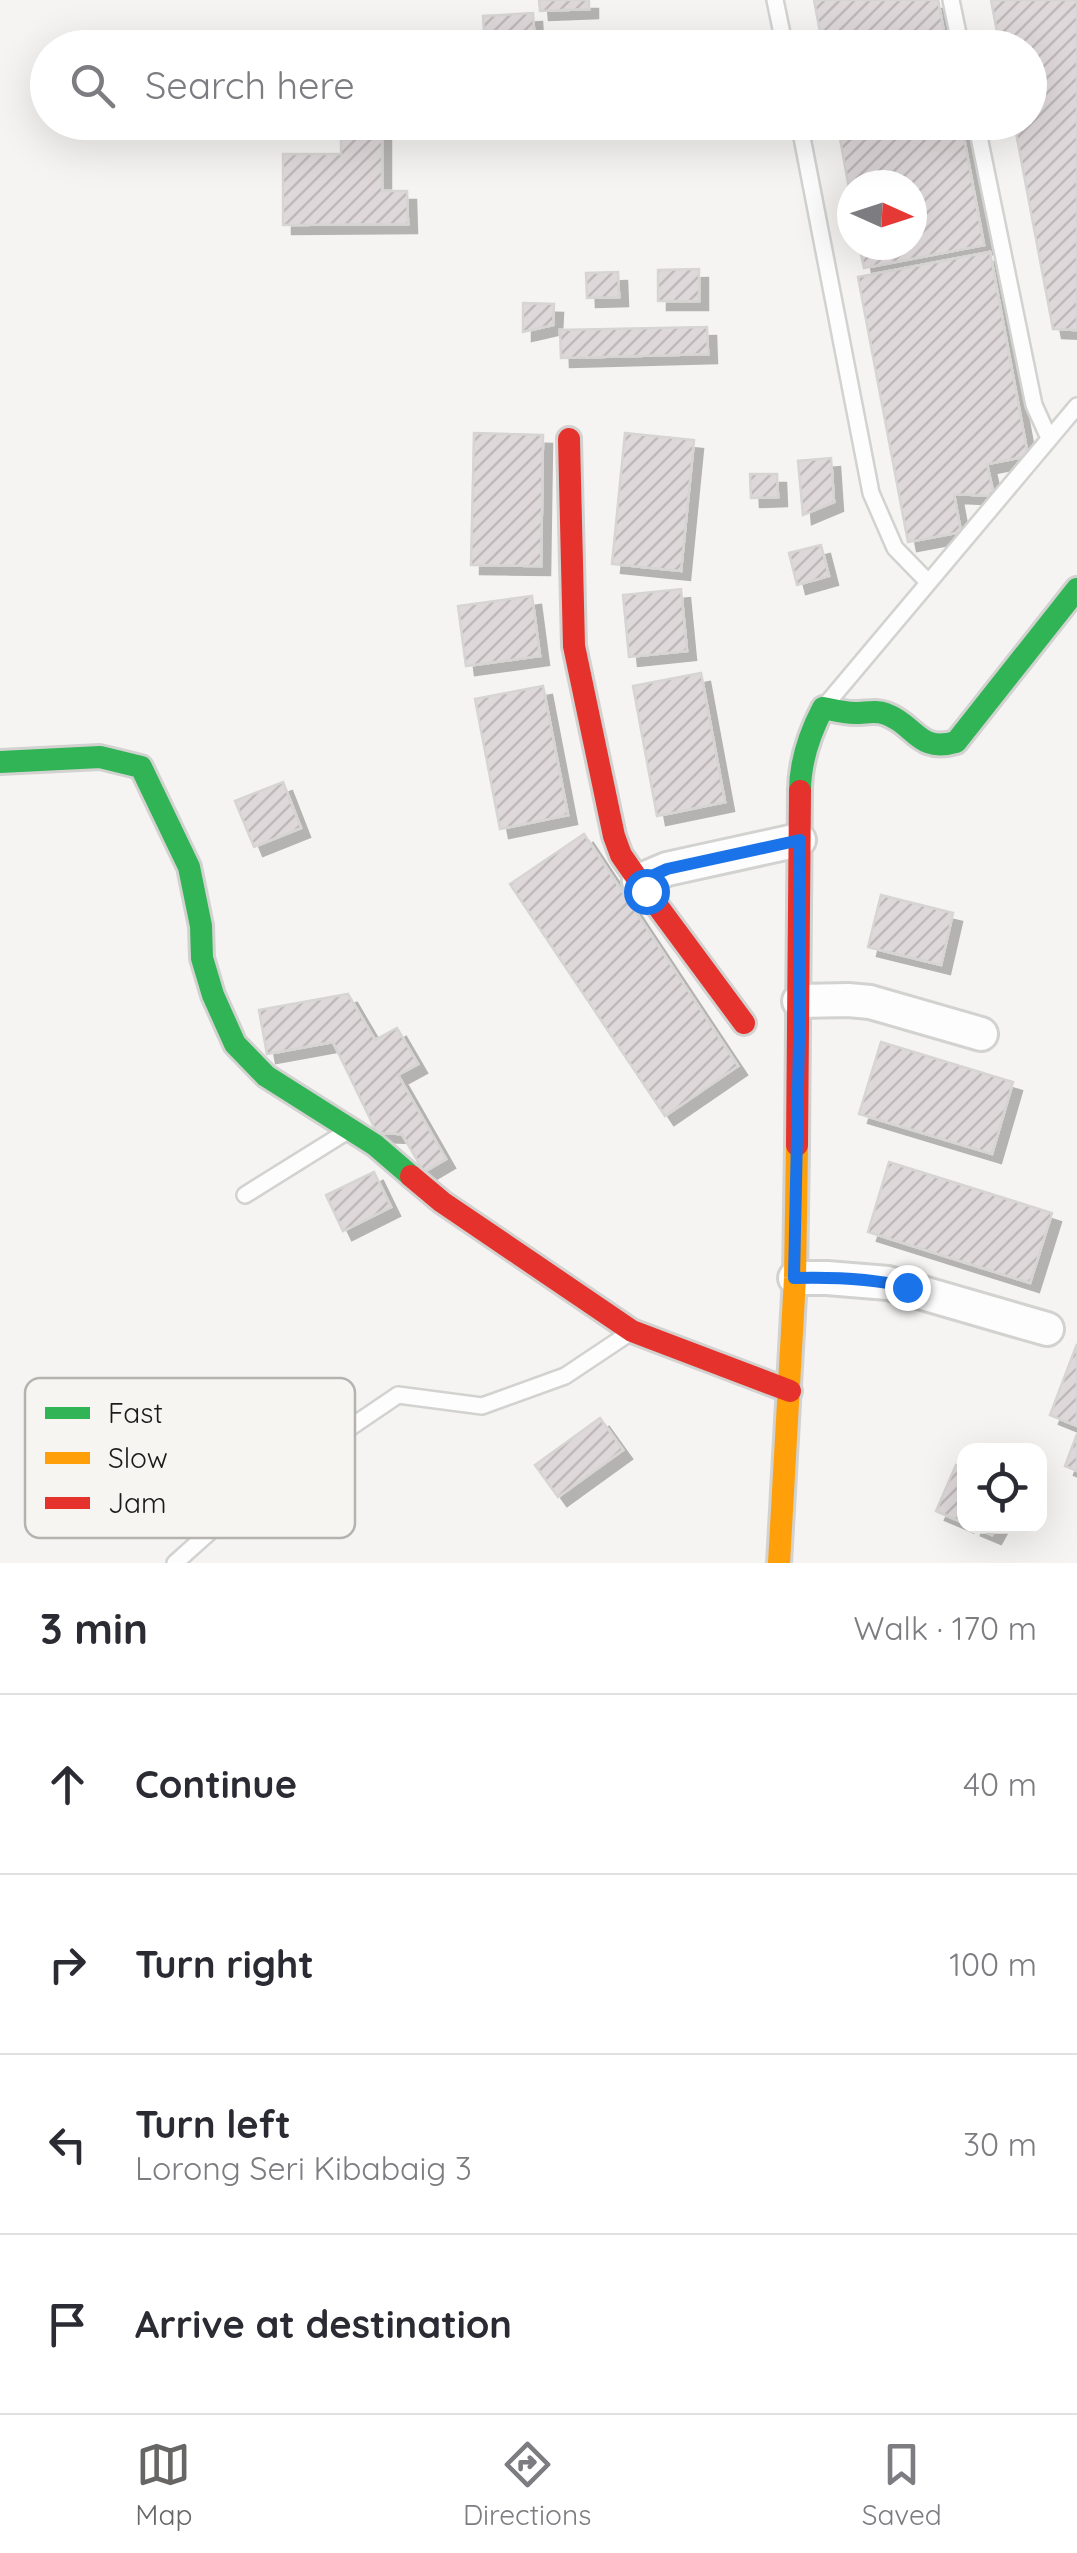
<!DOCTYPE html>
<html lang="en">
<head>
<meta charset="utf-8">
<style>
  :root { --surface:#fff; --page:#f7f7f7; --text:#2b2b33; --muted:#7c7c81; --line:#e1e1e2; --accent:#676665 }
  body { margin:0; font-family:Quicksand,sans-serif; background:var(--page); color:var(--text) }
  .controls { position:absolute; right:30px; bottom:30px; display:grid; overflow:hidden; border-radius:20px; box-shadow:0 10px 40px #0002 }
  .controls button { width:90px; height:90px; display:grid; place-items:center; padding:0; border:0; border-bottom:2px solid var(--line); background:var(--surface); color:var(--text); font:50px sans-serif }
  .compass { position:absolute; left:837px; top:170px; width:90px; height:90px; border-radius:50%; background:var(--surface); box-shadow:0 10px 40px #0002; rotate:93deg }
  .stop { position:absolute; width:30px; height:30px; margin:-22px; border:8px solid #1a73e8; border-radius:50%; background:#fff }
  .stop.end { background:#1a73e8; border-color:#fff; box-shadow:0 2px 10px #0008 }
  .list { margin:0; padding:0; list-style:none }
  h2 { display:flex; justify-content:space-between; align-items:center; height:130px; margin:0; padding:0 40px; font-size:42px }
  h2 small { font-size:32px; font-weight:400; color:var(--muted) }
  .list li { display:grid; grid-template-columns:65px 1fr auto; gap:30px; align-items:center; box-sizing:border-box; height:180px; padding:0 40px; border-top:2px solid var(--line) }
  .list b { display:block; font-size:38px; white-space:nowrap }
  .list p { margin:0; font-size:32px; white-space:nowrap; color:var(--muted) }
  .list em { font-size:32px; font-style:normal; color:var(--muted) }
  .icon { flex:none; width:55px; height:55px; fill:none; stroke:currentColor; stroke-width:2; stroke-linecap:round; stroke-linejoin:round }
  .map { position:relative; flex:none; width:1077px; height:1563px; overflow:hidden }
  .search { position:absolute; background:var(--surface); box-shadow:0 10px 40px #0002; left:30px; right:30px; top:30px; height:110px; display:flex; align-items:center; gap:25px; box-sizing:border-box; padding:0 35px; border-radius:55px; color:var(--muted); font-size:38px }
  .sheet { height:850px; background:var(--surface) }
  nav { display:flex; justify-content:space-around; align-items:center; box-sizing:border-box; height:140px; border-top:2px solid var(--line); background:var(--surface); font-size:28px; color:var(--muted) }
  nav a { display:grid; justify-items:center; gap:5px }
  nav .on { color:var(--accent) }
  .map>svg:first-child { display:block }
  .building { fill:url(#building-hatch); stroke:#d6d5d4; stroke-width:2.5; filter:url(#shadow) }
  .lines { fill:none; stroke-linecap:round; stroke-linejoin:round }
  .lane-casing { stroke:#d2d2d0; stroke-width:20 }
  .street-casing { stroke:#d2d2d0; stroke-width:38 }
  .fast-casing { stroke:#d2d2d0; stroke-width:28 }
  .slow-casing { stroke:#d2d2d0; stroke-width:28 }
  .jam-casing { stroke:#d2d2d0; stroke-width:28 }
  .lane { stroke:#fefdfd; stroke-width:15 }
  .street { stroke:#fefdfd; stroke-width:32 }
  .fast { stroke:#30b455; stroke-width:22 }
  .slow { stroke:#ff9f0a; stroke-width:22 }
  .jam { stroke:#e5322d; stroke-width:22 }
  .route { stroke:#1a73e8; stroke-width:12 }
  .key { fill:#f6f5f1; stroke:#b4b3b0; stroke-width:2.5 }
  .key-label { font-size:28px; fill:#1a1a19 }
</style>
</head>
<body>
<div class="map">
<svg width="1077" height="1563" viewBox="0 0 1077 1563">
  <defs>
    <pattern id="building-hatch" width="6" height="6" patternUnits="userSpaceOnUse" patternTransform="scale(2.5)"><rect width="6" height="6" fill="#dfd8da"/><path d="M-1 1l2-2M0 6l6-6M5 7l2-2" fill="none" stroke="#bfb9ba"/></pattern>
    <filter id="shadow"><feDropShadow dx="9" dy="9" stdDeviation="0" flood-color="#0004"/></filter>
  </defs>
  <rect width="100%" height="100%" fill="#f5f4f2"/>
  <!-- building -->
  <path class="building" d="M539 0H589V9L540 11Z
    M814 0H938L947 48H823Z
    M991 0H1077V330L1053 329 1014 122H1030V48H1000Z
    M533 13 535 48H485L483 16Z
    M837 122H961L984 245 864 268 859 245H912V185H852V205Z
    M341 127H382V191H407L408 224 283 225V154H341Z
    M990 252 1028 456 987 464 994 496 954 494 961 532 908 542 858 277Z
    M699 269V301H658V270Z
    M618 272 619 297 587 298 586 273Z
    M523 303 554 304 553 325 523 332Z
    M707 327 708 354 561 358 560 330Z
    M474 433 543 435 541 566 471 565Z
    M625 433 694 440 681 571 612 564Z
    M831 458 834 502 803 515 798 461Z
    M750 474H777L778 497 751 498Z
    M821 545 829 576 797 585 789 553Z
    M681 589 687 651 629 657 623 595Z
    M532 596 540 656 466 666 458 606Z
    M701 673 725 802 657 816 633 686Z
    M543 686 568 815 500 829 475 699Z
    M283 782 301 828 254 847 235 801Z
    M584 834 738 1066 665 1116 510 884Z
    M881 895 953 913 941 965 868 947Z
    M348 994 375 1040 397 1028 418 1064 398 1075 446 1159 424 1172 402 1134 377 1133 333 1042 267 1054 259 1010Z
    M881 1042 1013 1082 992 1154 859 1114Z
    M889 1162 1052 1213 1030 1283 868 1232Z
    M374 1172 391 1207 343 1231 326 1195Z
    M1077 1344V1426L1050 1415Z
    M600 1418 623 1450 558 1497 535 1465Z
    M1077 1434V1471L1065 1466Z
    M956 1465 964 1469V1523L936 1511Z
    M971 1526H997L992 1535Z"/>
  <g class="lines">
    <!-- lane casing -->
    <g class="lane-casing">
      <path id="lane" d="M775 0 785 48
        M951 0 961 48
        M799 122 871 493 895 548 928 582
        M976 122 1034 405 1049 438
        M829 701 1077 406
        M245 1195 346 1132
        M175 1563 252 1494 398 1395 482 1406 565 1376 628 1334"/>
    </g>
    <!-- street casing -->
    <g class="street-casing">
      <path id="street" d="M639 881 667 869 799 840
        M799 1001 848 1000 870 1002 981 1034
        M795 1278H827L888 1283 1047 1329"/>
    </g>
    <!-- fast casing -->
    <g class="fast-casing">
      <path id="fast" d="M0 762 100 757 141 767 189 867 201 926 202 958 213 995 235 1044 266 1076 375 1145 411 1176
        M800 791C800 762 810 733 823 708 833 710 844 713 855 713 866 713 876 710 886 714 916 725 918 753 956 742L1077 589"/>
    </g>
    <!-- slow casing -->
    <g class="slow-casing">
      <path id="slow" d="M779 1563 795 1278 797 1145"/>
    </g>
    <!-- jam casing -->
    <g class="jam-casing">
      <path id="jam" d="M569 439 574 646 614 836 621 855 639 881 744 1023
        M797 1145 800 791
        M411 1176 442 1202 632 1331 790 1391"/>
    </g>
    <!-- lane -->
    <use href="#lane" class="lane"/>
    <!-- street -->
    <use href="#street" class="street"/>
    <!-- fast -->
    <use href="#fast" class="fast"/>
    <!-- slow -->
    <use href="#slow" class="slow"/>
    <!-- jam -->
    <use href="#jam" class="jam"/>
  </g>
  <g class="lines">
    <!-- route -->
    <path class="route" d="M646 891 639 882 667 869 800 840 799 1041 794 1278C832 1277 870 1278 907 1287"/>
  </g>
  <!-- legend -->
  <rect x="25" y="1378" width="330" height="160" rx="15" class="key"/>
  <rect x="45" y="1407" width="45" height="12" fill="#30b455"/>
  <rect x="45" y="1452" width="45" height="12" fill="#ff9f0a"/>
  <rect x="45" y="1497" width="45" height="12" fill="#e5322d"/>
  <g class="key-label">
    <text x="108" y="1423">Fast</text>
    <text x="108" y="1468">Slow</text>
    <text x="108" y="1513">Jam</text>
  </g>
</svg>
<div class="controls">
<button><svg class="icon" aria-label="locate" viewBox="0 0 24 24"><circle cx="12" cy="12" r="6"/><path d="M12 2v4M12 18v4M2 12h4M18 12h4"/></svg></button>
</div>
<svg class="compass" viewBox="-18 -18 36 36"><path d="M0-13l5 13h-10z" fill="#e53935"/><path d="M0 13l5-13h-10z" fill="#7c7c81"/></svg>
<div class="stop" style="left:646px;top:891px"></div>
<div class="stop end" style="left:907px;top:1287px"></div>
<div class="search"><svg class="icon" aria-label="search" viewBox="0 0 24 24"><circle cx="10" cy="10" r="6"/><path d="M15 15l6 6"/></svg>Search here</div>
</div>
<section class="sheet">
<h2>3 min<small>Walk · 170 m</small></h2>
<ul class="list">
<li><svg class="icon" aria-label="ahead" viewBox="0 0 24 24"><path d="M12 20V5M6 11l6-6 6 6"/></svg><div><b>Continue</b></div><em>40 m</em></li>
<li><svg class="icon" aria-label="right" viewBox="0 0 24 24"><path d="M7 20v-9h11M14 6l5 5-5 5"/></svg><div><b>Turn right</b></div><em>100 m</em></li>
<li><svg class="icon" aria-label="left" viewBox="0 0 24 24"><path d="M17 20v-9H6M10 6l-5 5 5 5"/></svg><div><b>Turn left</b><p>Lorong Seri Kibabaig 3</p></div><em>30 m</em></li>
<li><svg class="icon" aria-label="arrive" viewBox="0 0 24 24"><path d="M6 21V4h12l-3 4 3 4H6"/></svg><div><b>Arrive at destination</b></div></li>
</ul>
</section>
<nav>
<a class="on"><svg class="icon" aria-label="map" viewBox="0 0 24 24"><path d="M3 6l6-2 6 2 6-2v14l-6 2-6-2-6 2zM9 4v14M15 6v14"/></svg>Map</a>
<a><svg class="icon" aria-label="directions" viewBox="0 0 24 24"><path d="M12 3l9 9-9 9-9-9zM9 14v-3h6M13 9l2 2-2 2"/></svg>Directions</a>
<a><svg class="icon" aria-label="saved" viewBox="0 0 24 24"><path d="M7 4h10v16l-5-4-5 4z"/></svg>Saved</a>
</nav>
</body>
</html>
